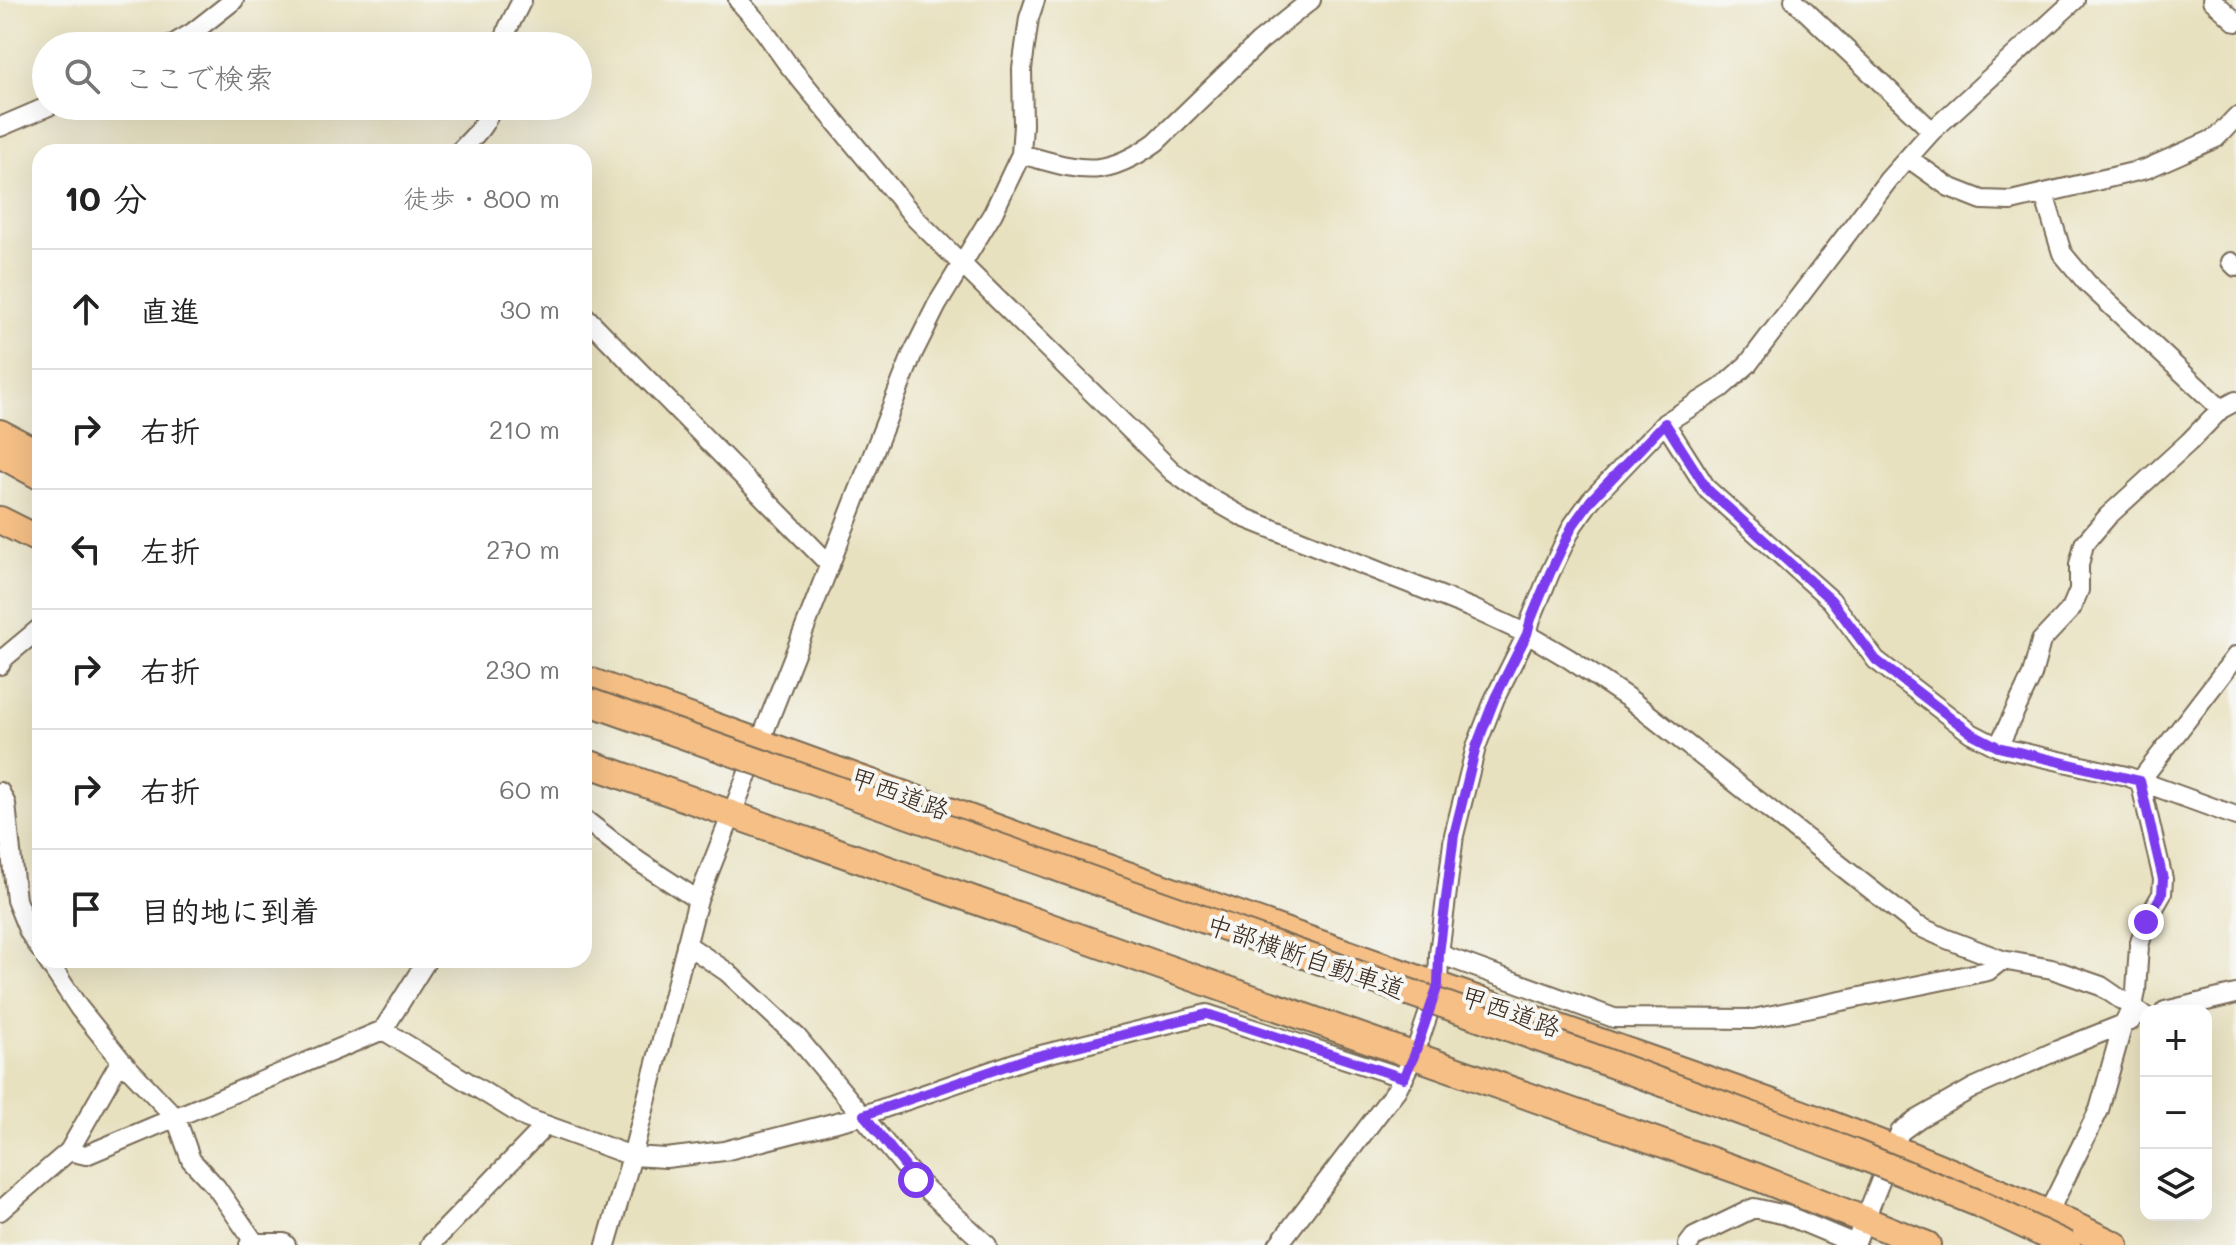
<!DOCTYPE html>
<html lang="ja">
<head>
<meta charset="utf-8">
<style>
  :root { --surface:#fff; --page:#f2f2f2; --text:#222; --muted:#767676; --line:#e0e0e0 }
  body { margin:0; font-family:Mali,"Klee One",sans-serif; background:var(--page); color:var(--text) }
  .controls { position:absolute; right:24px; bottom:24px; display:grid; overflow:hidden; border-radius:16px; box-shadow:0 8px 32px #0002 }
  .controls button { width:72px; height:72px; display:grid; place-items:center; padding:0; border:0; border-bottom:2px solid var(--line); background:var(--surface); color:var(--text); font:40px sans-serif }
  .stop { position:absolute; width:24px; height:24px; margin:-18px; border:6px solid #7c3aed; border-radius:50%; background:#fff }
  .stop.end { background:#7c3aed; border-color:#fff; box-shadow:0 2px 8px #0008 }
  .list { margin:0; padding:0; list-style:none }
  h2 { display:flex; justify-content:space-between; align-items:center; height:104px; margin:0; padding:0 32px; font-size:34px }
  h2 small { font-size:26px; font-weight:400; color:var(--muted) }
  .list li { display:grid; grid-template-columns:52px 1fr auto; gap:24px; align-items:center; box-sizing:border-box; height:120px; padding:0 32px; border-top:2px solid var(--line) }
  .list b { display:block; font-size:30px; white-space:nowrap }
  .list em { font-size:26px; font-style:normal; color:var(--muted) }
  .icon { flex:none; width:44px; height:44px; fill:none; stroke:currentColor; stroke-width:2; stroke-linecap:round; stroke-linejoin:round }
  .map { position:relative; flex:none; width:2236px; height:1245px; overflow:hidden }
  .search { position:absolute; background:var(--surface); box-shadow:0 8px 32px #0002; left:32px; top:32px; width:560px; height:88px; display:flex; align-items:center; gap:20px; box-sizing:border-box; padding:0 28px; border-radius:44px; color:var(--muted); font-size:30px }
  .panel { position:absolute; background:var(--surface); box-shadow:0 8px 32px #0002; left:32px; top:144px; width:560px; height:824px; border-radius:24px }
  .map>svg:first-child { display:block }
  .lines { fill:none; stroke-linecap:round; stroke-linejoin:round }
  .minor-casing { stroke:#786a56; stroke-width:22 }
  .highway-casing { stroke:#786a56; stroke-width:30 }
  .minor { stroke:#fff; stroke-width:18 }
  .highway { stroke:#f5bf86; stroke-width:26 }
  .highway-bridge-casing { stroke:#786a56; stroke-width:30; stroke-linecap:butt }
  .highway-bridge { stroke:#f5bf86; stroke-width:26 }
  .route { stroke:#7c3aed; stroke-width:10 }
  .labels { text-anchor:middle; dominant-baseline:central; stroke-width:8; stroke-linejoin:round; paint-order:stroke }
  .street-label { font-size:26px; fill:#3b2a1e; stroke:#f6f6f2 }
</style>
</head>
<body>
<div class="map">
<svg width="2236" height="1245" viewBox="0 0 2236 1245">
  <rect width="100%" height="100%" fill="#f6f6f2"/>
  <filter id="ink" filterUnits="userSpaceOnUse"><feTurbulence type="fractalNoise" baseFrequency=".0125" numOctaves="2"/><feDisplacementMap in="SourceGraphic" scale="16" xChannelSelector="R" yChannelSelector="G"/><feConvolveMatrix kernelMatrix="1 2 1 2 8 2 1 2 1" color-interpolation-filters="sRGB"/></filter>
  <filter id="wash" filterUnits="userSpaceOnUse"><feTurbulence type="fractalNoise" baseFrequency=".006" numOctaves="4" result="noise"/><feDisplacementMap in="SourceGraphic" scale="32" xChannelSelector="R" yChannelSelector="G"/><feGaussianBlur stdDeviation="1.8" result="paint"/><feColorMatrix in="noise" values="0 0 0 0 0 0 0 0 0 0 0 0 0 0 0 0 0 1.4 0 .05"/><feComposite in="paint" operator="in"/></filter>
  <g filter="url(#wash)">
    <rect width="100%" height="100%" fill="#e8e1bf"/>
  </g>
  <g filter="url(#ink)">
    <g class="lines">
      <!-- minor casing -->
      <g class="minor-casing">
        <path id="minor" d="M738 0 760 25 787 63 915 218 1173 472 1208 497 1245 518 1471 608 1527 634 1568 658 1628 698 1916 925 1947 939 2002 960 2052 969 2101 986 2145 1016
          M1794 0 1932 131
          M2212 0 2236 22
          M170 46 192 33 234 0
          M503 46 508 28 522 0
          M0 127 49 106
          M459 152C472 138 487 125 492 106
          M1021 154C1080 170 1102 181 1156 142L1259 42 1311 0
          M1908 158 1949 187 1982 200 2011 201 2146 169 2216 138 2236 117
          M2044 194 2062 253 2087 283 2221 409
          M2231 262 2236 267
          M584 315 830 565
          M1665 423 1707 489 1831 600 1876 660 1971 733 1998 747 2126 776 2236 816
          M0 665 4 658 40 628
          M1998 747 2032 675 2041 641 2071 609 2079 590V565L2084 544 2108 516 2189 442 2221 409 2236 401
          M0 792 6 804 16 900 29 932 40 949
          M584 819 638 861 698 900
          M686 944 727 972 797 1037 916 1180 987 1245
          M1439 954 1614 1018 1753 1019 1988 971 2002 960
          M47 960 79 1008 121 1060 176 1118 191 1160 216 1187 255 1243
          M2165 1011 2236 994
          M383 1030 526 1118 632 1156 666 1158 724 1151 864 1115 1029 1058 1207 1014 1404 1078
          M69 1151 121 1060
          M0 1211 69 1151 86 1155 383 1030 427 960
          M2048 1213 2099 1110 2123 1024 2133 1007 2136 991 2139 946 2146 922 2162 894 2163 879 2140 781 2236 656
          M249 1245 255 1243H284L286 1245
          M430 1245 546 1125
          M606 1245 632 1156 698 900 912 355 937 305 993 213 1021 154 1023 125 1022 69 1029 18 1035 0
          M1278 1245 1397 1089 1414 1056 1438 985 1439 954 1454 835 1476 747 1495 698 1527 634 1531 619 1550 573 1573 525 1591 500 1665 423 1721 388 1748 364 1889 179 1932 131 2075 0
          M1688 1245 1694 1237 1754 1208 1786 1215 1855 1244 1900 1132 1918 1119 1973 1088 2058 1050 2131 1021"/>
      </g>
      <!-- highway casing -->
      <g class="highway-casing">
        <path id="highway" d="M0 433 40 454
          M0 454 40 476
          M0 520 40 540
          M584 679C869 782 1155 886 1441 987 1668 1066 1898 1140 2115 1245
          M584 762 1757 1177 1927 1245"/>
      </g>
      <!-- minor -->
      <use href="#minor" class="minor"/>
      <!-- highway -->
      <use href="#highway" class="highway"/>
      <!-- highway-bridge casing -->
      <g class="highway-bridge-casing">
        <path id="highway-bridge" d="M584 700 1592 1057 1854 1153 1980 1204 2067 1245"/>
      </g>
      <!-- highway-bridge -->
      <use href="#highway-bridge" class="highway-bridge"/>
    </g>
  </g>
  <g class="lines" filter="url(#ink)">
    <!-- route -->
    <path class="route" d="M916 1180 864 1115 1029 1058 1207 1014 1404 1078 1414 1056 1438 985 1439 954 1454 835 1476 747 1495 698 1527 634 1531 619 1550 573 1573 525 1591 500 1665 423 1707 489 1831 600 1876 660 1971 733 1998 747 2140 781 2163 879 2162 894 2146 922"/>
  </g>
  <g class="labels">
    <!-- street labels -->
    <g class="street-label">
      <text transform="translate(900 793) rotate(20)">甲西道路</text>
      <text transform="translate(1306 956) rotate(19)">中部横断自動車道</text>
      <text transform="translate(1511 1011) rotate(19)">甲西道路</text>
    </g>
  </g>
</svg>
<div class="controls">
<button>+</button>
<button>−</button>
<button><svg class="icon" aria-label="layers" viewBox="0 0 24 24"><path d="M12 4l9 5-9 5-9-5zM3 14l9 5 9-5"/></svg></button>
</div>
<div class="stop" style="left:916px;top:1180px"></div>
<div class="stop end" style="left:2146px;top:922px"></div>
<div class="search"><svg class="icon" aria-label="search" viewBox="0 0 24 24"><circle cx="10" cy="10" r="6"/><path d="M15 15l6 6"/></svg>ここで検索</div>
<section class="panel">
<h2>10 分<small>徒歩 · 800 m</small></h2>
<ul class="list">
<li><svg class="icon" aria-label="ahead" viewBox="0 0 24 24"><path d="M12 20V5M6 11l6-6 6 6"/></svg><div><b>直進</b></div><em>30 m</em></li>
<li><svg class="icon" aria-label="right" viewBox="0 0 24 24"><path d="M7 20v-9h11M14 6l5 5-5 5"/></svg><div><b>右折</b></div><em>210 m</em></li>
<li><svg class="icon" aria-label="left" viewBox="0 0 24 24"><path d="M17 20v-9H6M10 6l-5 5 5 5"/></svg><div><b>左折</b></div><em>270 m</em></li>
<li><svg class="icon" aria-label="right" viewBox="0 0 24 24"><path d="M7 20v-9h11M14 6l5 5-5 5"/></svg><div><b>右折</b></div><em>230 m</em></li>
<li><svg class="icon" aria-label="right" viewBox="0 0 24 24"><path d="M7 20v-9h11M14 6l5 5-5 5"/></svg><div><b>右折</b></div><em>60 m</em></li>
<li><svg class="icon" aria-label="arrive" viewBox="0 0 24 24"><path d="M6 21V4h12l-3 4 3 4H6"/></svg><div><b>目的地に到着</b></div></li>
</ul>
</section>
</div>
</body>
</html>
